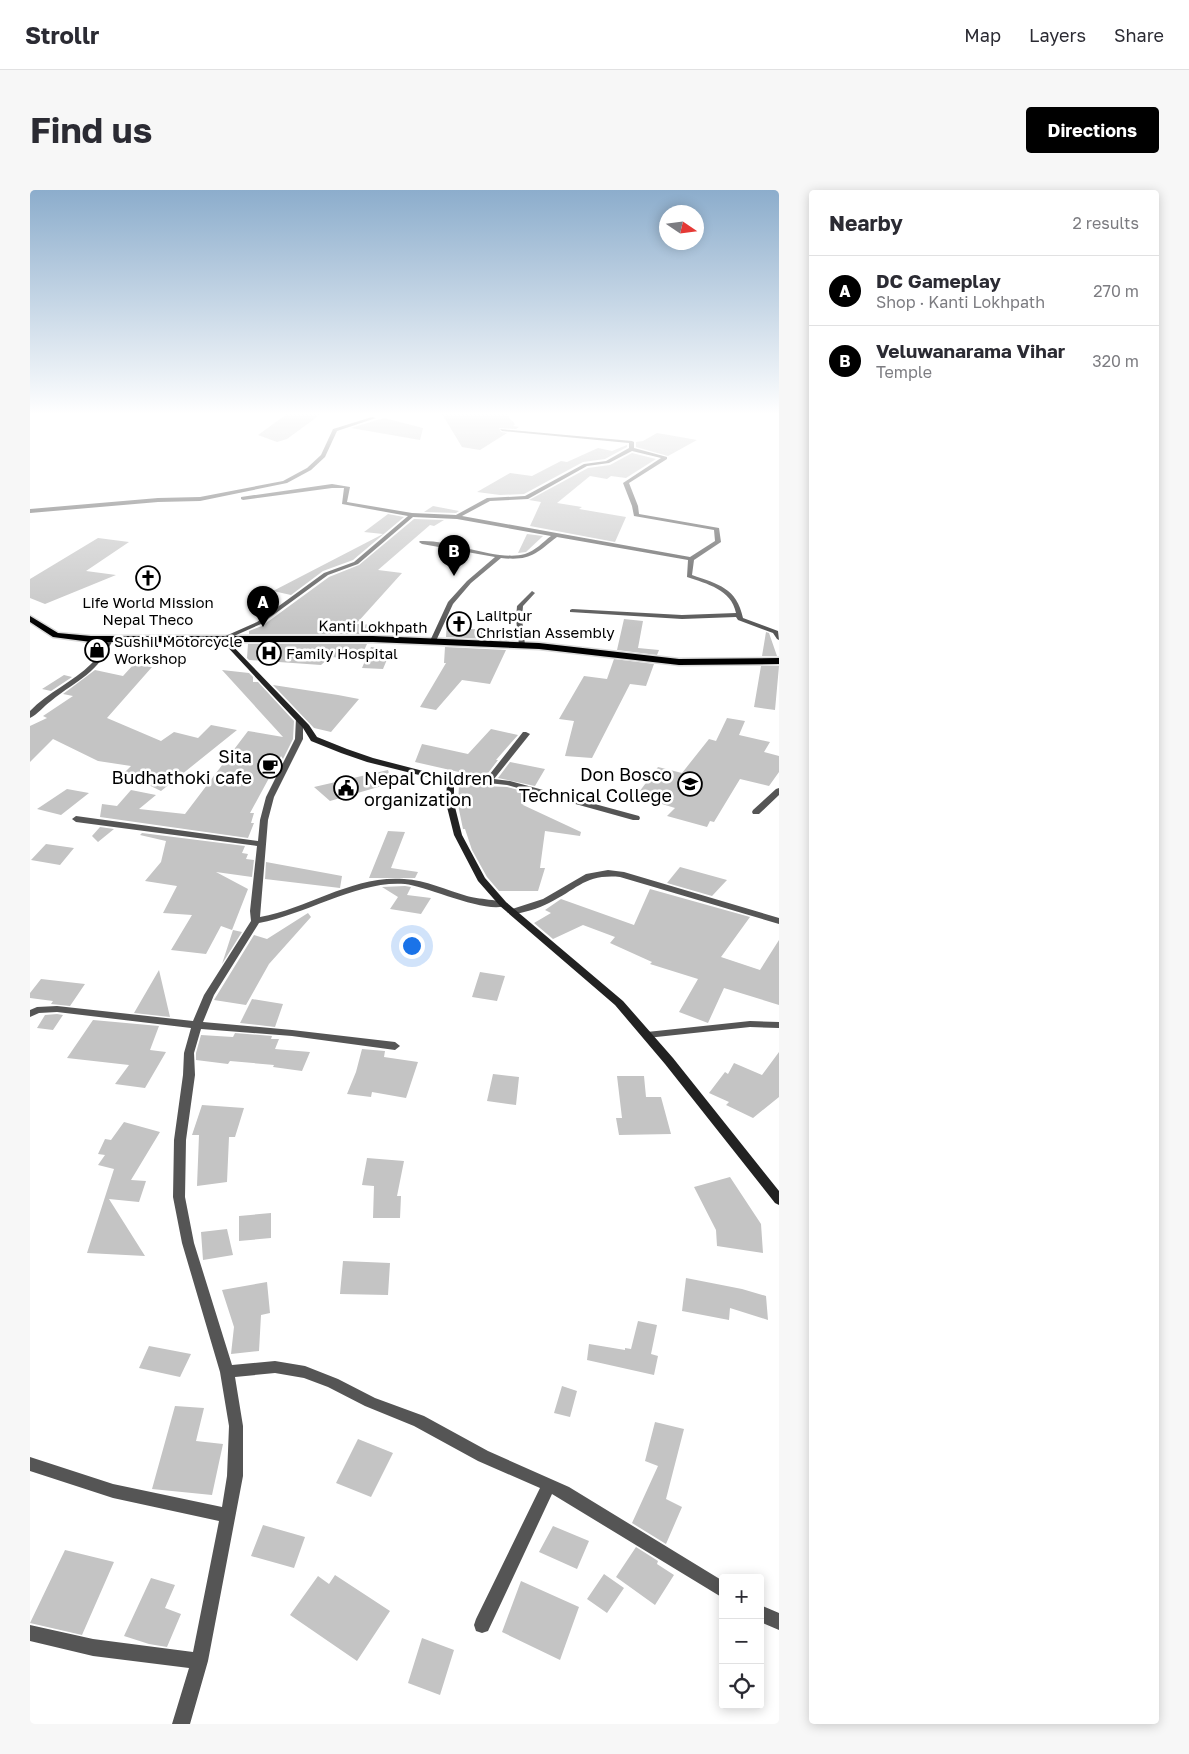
<!DOCTYPE html>
<html lang="en">
<head>
<meta charset="utf-8">
<style>
  :root { --surface:#fff; --page:#f7f7f7; --text:#2b2b33; --muted:#7c7c81; --line:#e1e1e2; --accent:#000 }
  body { margin:0; font-family:"Golos Text",sans-serif; background:var(--page); color:var(--text) }
  .controls { position:absolute; right:15px; bottom:15px; display:grid; overflow:hidden; border-radius:5px; box-shadow:0 2px 12px #0003 }
  .controls button { width:45px; height:45px; display:grid; place-items:center; padding:0; border:0; border-bottom:1px solid var(--line); background:var(--surface); color:var(--text); font:25px sans-serif }
  .compass { position:absolute; left:629px; top:15px; width:45px; height:45px; border-radius:50%; background:var(--surface); box-shadow:0 2px 12px #0003; rotate:103deg }
  .you { position:absolute; left:381px; top:755px; width:18px; height:18px; margin:-12px; border:4px solid #fff; border-radius:50%; background:#1a73e8; box-shadow:0 0 0 8px #1a73e833 }
  .badge { display:grid; place-items:center; width:32px; height:32px; border-radius:50%; background:var(--accent); color:#fff; font-size:16px; font-weight:700 }
  .pin { position:absolute; translate:-50% -41px; filter:drop-shadow(0 1px 2px #0008) }
  .pin::after { content:''; position:absolute; top:26px; width:18px; height:15px; background:inherit; clip-path:polygon(0 0,100% 0,50% 100%) }
  .list { margin:0; padding:0; list-style:none }
  h2 { display:flex; justify-content:space-between; align-items:center; height:65px; margin:0; padding:0 20px; font-size:21px }
  h2 small { font-size:16px; font-weight:400; color:var(--muted) }
  .list li { display:grid; grid-template-columns:32px 1fr auto; gap:15px; align-items:center; box-sizing:border-box; height:70px; padding:0 20px; border-top:1px solid var(--line) }
  .list b { display:block; font-size:19px; white-space:nowrap }
  .list p { margin:0; font-size:16px; white-space:nowrap; color:var(--muted) }
  .list em { font-size:16px; font-style:normal; color:var(--muted) }
  .icon { flex:none; width:28px; height:28px; fill:none; stroke:currentColor; stroke-width:2; stroke-linecap:round; stroke-linejoin:round }
  .map { position:relative; flex:none; width:749px; height:1534px; overflow:hidden; border-radius:5px }
  header { display:flex; align-items:center; gap:30px; box-sizing:border-box; height:70px; padding:0 25px; background:var(--surface); border-bottom:1px solid var(--line) }
  header strong { font-size:24px }
  nav { display:flex; gap:28px; margin-inline-start:auto; font-size:18px }
  .intro { display:flex; align-items:center; justify-content:space-between; box-sizing:border-box; height:120px; padding:0 30px }
  h1 { margin:0; font-size:35px }
  .button { padding:12px 22px; border-radius:5px; background:var(--accent); color:#fff; font-size:18px; font-weight:700 }
  main { display:flex; gap:30px; padding:0 30px }
  aside { flex:1; background:var(--surface); border-radius:5px; box-shadow:0 2px 12px #0003 }
  .map>svg:first-child { display:block }
  .building { fill:#c4c4c4 }
  .lines { fill:none; stroke-linecap:round; stroke-linejoin:round }
  .primary-casing { stroke:#dbdbdb; stroke-width:3 }
  .street { fill:#555; fill-rule:evenodd }
  .secondary { fill:#222; fill-rule:evenodd }
  .primary { fill:#000; fill-rule:evenodd }
  .labels { text-anchor:middle; dominant-baseline:central; stroke-width:5; stroke-linejoin:round; paint-order:stroke }
  .far-poi-label { font-size:15px; fill:#000; stroke:#fff; text-anchor:start }
  .far-street-label { font-size:15px; fill:#000; stroke:#fff }
  .poi-label { font-size:18px; fill:#000; stroke:#fff; text-anchor:end }
</style>
</head>
<body>
<header>
<strong>Strollr</strong>
<nav><a>Map</a><a>Layers</a><a>Share</a></nav>
</header>
<div class="intro"><h1>Find us</h1><a class="button">Directions</a></div>
<main>
<div class="map">
<svg width="749" height="1534" viewBox="0 0 749 1534">
  <rect width="100%" height="100%" fill="#fff"/>
  <!-- building -->
  <path class="building" d="M257 224H291L257 249 247 252 228 245Z
    M412 224H476L485 234 483 236 489 237 486 239 469 238 471 242 477 243 450 260 432 257Z
    M354 228 393 238 390 250 321 238Z
    M627 243 639 245 667 250 638 266 606 257V252L613 251Z
    M597 255V257L575 269 553 272 494 304 470 305 447 302 480 283 502 286 531 271 537 272 568 258 582 261Z
    M602 263 626 269 596 288 581 286 577 289 560 286 527 313 552 317 549 319 596 327 585 352 500 336 511 312 499 310 558 278 580 275Z
    M403 316 429 321 426 323 394 322Z
    M358 324 374 327 323 370 293 381 261 405 243 401 353 344 334 342Z
    M384 329 414 330 404 336 400 335 348 380 372 383 326 434 345 435 341 444H219V441L232 436 299 387 329 375Z
    M497 344 513 346 496 362 488 363Z
    M68 348 99 352 56 381 86 385 15 414 0 408V389Z
    M594 429 613 431 608 458 629 460 627 465 587 460Z
    M417 431H440L439 439 485 440 481 450 416 447Z
    M736 442 739 443 747 466H732Z
    M218 454H337L330 469 300 467 291 475 219 470 217 468Z
    M341 457 361 460 353 479 332 478Z
    M415 457 476 460 460 494 432 490 406 520 390 517 416 473H414Z
    M584 469 624 474 616 496 600 494 562 568 535 566 544 531 529 529 554 486 577 489Z
    M103 475 122 477 77 528 131 551 144 542 168 548 181 535 207 540 131 601 94 583 101 576 68 571 23 549 0 572V536L17 528 13 526 43 506 33 504 65 480 93 486Z
    M731 476H749L745 520 724 517Z
    M192 480 219 483 223 487V492H228L264 531 263 549 253 569 251 566 220 623H224L221 633H224L218 648 70 627 72 614 87 616 101 600 126 605 109 619 155 624 218 541 253 547Z
    M34 485 42 487 21 501 12 499Z
    M243 495 308 505 329 509 301 542 284 538Z
    M697 528 715 531 709 545 740 552 734 562 749 566V582L739 596 710 589 684 632 680 631 677 637 637 626 645 618 606 606 628 577 652 583 679 549 686 551Z
    M461 539 488 545 466 570H468L455 587H429V582L385 572 392 554 438 564Z
    M480 572 515 579 505 596 468 588Z
    M358 580 362 593 300 611 284 597Z
    M429 595 477 597 500 603 493 615 551 642 550 646 515 641 510 678H515L508 701H469L457 687 442 660 435 639H433L428 615Z
    M37 599 59 603 31 625 7 619Z
    M70 637 84 639 68 652 62 646Z
    M358 641 375 642 361 678 388 682 385 688H339Z
    M112 643 215 656 212 663 218 664 216 669 224 670 222 687 186 682 218 699 202 740 191 736 176 764 141 760 162 725 133 723 147 696 115 691 131 672 136 651 110 645Z
    M16 654 44 658 30 675 1 670Z
    M236 672 312 686 310 698 235 689Z
    M650 677 697 690 682 706 637 693Z
    M375 696 381 697 377 705 401 708 391 724 360 719 368 707 352 697Z
    M620 699 720 727 691 767 730 780 749 750V815L694 798 678 833 649 822 668 789 620 774 622 772 580 753 585 747 553 735 523 749 504 733 521 723 515 720 531 709 604 735Z
    M278 723 281 727 239 774 216 815 184 810 224 745 237 749Z
    M203 740 212 742 192 774Z
    M129 780 140 827 104 823Z
    M450 782 475 786 467 811 442 807Z
    M11 789 55 794 40 816 21 814 23 811 0 808V803Z
    M222 809 253 814 245 837 210 833Z
    M27 824 33 825 23 840 7 838 15 825Z
    M63 830 129 836 120 860 136 862 115 898 85 894 99 875 37 868Z
    M205 843 242 846 241 849H249L245 859 280 862 272 881 243 877 244 875 200 871 198 874 166 870V863L171 845 203 847Z
    M332 859 355 861 354 867 388 872 376 908 342 902 341 907 317 904 326 882Z
    M749 862V907L723 928 696 915 699 912 679 903 695 882 698 884 704 873 732 885Z
    M463 884 489 887 486 915 457 911Z
    M587 886H614L616 907H631L641 944 589 945 586 928H592Z
    M172 915 214 918 205 947H199L197 992 167 996 169 945H162Z
    M94 932 130 942 101 990 116 991 109 1012 79 1009 115 1066 57 1063 84 979 68 975 75 965 68 964 75 949 81 950Z
    M337 968 374 971 367 1006H371L370 1028H343L344 996 332 995Z
    M700 987 731 1034 733 1063 687 1056 686 1040 664 997Z
    M241 1023V1048L209 1051V1026Z
    M197 1039 203 1065 173 1070 171 1042Z
    M313 1071 360 1073 358 1105 310 1104Z
    M656 1088 712 1099 736 1106 738 1130 700 1118 699 1130 652 1121Z
    M237 1092 240 1123 231 1125 229 1161 201 1164 204 1137 192 1100Z
    M608 1131 627 1135 621 1164 628 1166 624 1185 557 1170 559 1154 595 1160V1158L601 1159Z
    M119 1156 161 1164 150 1187 109 1178Z
    M532 1196 547 1201 540 1227 524 1223Z
    M145 1216 174 1218 166 1251 193 1254 182 1305 122 1299Z
    M625 1232 654 1239 636 1309 652 1317 636 1354 602 1333 628 1276 615 1271Z
    M328 1249 363 1263 341 1307 306 1293Z
    M233 1335 275 1347 264 1378 221 1366Z
    M523 1336 559 1351 547 1379 509 1362Z
    M606 1357 628 1371 627 1374 644 1385 625 1415 586 1387Z
    M35 1360 84 1372 52 1445 0 1433Z
    M574 1384 594 1398 577 1423 557 1409Z
    M305 1385 360 1421 327 1471 260 1425 288 1386 299 1394Z
    M121 1388 145 1395 135 1418 151 1424 137 1457 119 1454 94 1446Z
    M491 1391 549 1417 530 1470 472 1442Z
    M392 1448 424 1460 410 1505 378 1493Z"/>
  <g class="lines">
    <!-- primary casing -->
    <g class="primary-casing">
      <path id="primary" d="M0 426 28 443 61 446H343L509 453 649 469 749 468V474L649 475 509 459 343 452H61L23 447 0 432Z"/>
    </g>
    <!-- street -->
    <path class="street" d="M342 227 346 228 307 241 295 267 281 280 257 293 170 311 128 312 0 323V319L128 308 170 307 253 291 277 278 291 265 303 239Z
      M470 239 602 251 604 252V258L637 267V269L599 293 608 316 609 324 689 338 691 352 664 370 662 385C688 394 707 398 713 428L748 441 749 450 747 449 743 443 708 430 706 427 652 429 540 422V420L542 419 652 425 706 423C701 399 677 394 657 387L658 370 527 347C505 364 501 371 471 368L441 393 423 414 406 451 401 452 400 451 418 412 437 391 465 367 392 354 389 352 390 351C419 349 468 372 495 364 505 361 513 352 521 346L427 329 383 327 328 374 298 385 231 434 195 450H191V448L227 432 294 383 324 372 378 326 312 314 314 298H302L213 310 211 309V307L302 294 320 297 317 312 382 323 426 325 457 308 495 306 554 274 576 271 599 258V253L472 241ZM602 261 631 268 593 293 602 316 604 326 684 340 685 351 660 367 432 326 460 311 498 309 557 276 579 273Z
      M502 401 505 403 493 416 492 429 495 455 492 457 489 455 486 429 487 416Z
      M78 448 83 449C68 484 48 489 21 511 14 516 7 525 0 528V521C18 502 43 492 61 474 69 466 72 457 78 448Z
      M266 528H272L273 530V549L244 607 238 630 230 727C279 718 323 685 374 689 396 690 416 700 437 706 446 709 473 710 478 714 463 727 396 696 375 694 329 690 277 724 229 733L184 805 173 832 262 840 365 852 370 856 365 860 262 846 171 839 164 863 165 885 156 950 155 1007 164 1053 202 1175 245 1171 275 1176 308 1189 345 1208 394 1226 458 1261 539 1297 693 1391V1408L522 1304 458 1441 452 1443 446 1441 444 1435 446 1429 510 1298 448 1271 384 1236 335 1216 298 1197 274 1188 245 1183 205 1187 213 1236V1286L178 1471 160 1534H142L159 1478 63 1466 0 1451V1435L63 1449 163 1462 189 1331 83 1308 0 1281V1267L83 1294 192 1317 197 1286 199 1236 190 1182 152 1053 143 1007 144 950 153 885 154 863 161 838 27 822 9 823 0 827V820L7 817 27 816 163 831 174 805 221 731 220 721 227 656 46 632 42 629 46 626 228 651 230 630 236 607 265 549Z
      M493 542H496L500 544 464 589 480 591 609 626 610 628 609 630H603L477 595 458 593H421L417 591 421 589H456Z
      M749 598V605L729 624H723L722 622 723 620 746 599Z
      M578 680 594 682 749 728V734L590 687C555 684 548 699 519 713 508 719 494 722 482 725L477 722 479 720 513 709 556 684Z
      M720 831 749 832V838L720 837 617 848 612 845 617 842Z
      M730 1415 749 1423V1440L730 1432Z"/>
    <!-- secondary -->
    <path class="secondary" d="M191 448H195L279 535 287 547 317 559 343 568 424 589V613L432 645 455 688 476 712 593 811 643 868 749 1001V1015L745 1013 635 874 585 815 470 716 448 691 424 645 416 613 417 592 337 572 311 563 281 551 273 538 191 450Z"/>
    <!-- primary -->
    <use href="#primary" class="primary"/>
  </g>
  <!-- sky -->
  <linearGradient id="sky" x2="0" y2="1"><stop stop-color="#8cadcc"/><stop offset="0.51" stop-color="#fff"/><stop offset="1" stop-color="#fff" stop-opacity="0"/></linearGradient>
  <rect width="749" height="439" fill="url(#sky)"/>
  <!-- icons -->
  <defs>
    <g id="church-ring" transform="scale(1.25)"><circle r="9.5" fill="#fff" stroke="#000" stroke-width="1.5"/><path d="M-1.2-6h2.4v3.5h3.3v2.4h-3.3V6h-2.4V-.1h-3.3v-2.4h3.3Z" fill="#000"/></g>
    <g id="shop-ring" transform="scale(1.25)"><circle r="9.5" fill="#fff" stroke="#000" stroke-width="1.5"/><path d="M-5-2.5h2.3a2.7 3.5 0 0 1 5.4 0H5L5.5 6h-11ZM-1.5-2.5h3a1.5 2.3 0 0 0-3 0Z" fill="#000"/></g>
    <g id="hospital-ring" transform="scale(1.25)"><circle r="9.5" fill="#fff" stroke="#000" stroke-width="1.5"/><path d="M-5-5h3v3.5h4V-5h3V5h-3V1.5h-4V5h-3Z" fill="#000"/></g>
    <g id="cafe-ring" transform="scale(1.25)"><circle r="9.5" fill="#fff" stroke="#000" stroke-width="1.5"/><path d="M-5.5-4.5H6V0H3Q3 3.5 0 3.5H-2.5Q-5.5 3.5-5.5 0ZM3-3.2v2h1.7v-2ZM-6 4.5H4V6H-6Z" fill="#000"/></g>
    <g id="school-ring" transform="scale(1.25)"><circle r="9.5" fill="#fff" stroke="#000" stroke-width="1.5"/><path d="M0-5L7-2L0 1L-7-2ZM-4 1L0 2.5L4 1V4Q0 6-4 4Z" fill="#000"/></g>
    <g id="civic-ring" transform="scale(1.25)"><circle r="9.5" fill="#fff" stroke="#000" stroke-width="1.5"/><path d="M-.6-6.5H3V-4.5H.6V-3L4-1V1h2V6H-6V1h2V-1L-.6-3ZM-1.2 2.5V6h2.4V2.5Z" fill="#000"/></g>
  </defs>
  <g fill-rule="evenodd">
    <use href="#church-ring" x="118" y="388"/>
    <use href="#church-ring" x="429" y="434"/>
    <use href="#shop-ring" x="67" y="460"/>
    <use href="#hospital-ring" x="239" y="463"/>
    <use href="#cafe-ring" x="240" y="576"/>
    <use href="#school-ring" x="660" y="594"/>
    <use href="#civic-ring" x="316" y="598"/>
  </g>
  <g class="labels">
    <!-- far-poi labels -->
    <g class="far-poi-label">
      <text x="118" y="412" text-anchor="middle">Life World Mission<tspan x="118" dy="17">Nepal Theco</tspan></text>
      <text x="446" y="425">Lalitpur<tspan x="446" dy="17">Christian Assembly</tspan></text>
      <text x="84" y="451">Sushil Motorcycle<tspan x="84" dy="17">Workshop</tspan></text>
      <text x="256" y="463">Family Hospital</text>
    </g>
    <!-- far-street labels -->
    <g class="far-street-label">
      <text transform="translate(343 436) rotate(1)">Kanti Lokhpath</text>
    </g>
    <!-- poi labels -->
    <g class="poi-label">
      <text x="222" y="566">Sita<tspan x="222" dy="21">Budhathoki cafe</tspan></text>
      <text x="642" y="584">Don Bosco<tspan x="642" dy="21">Technical College</tspan></text>
      <text x="334" y="588" text-anchor="start">Nepal Children<tspan x="334" dy="21">organization</tspan></text>
    </g>
  </g>
</svg>
<div class="controls">
<button>+</button>
<button>−</button>
<button><svg class="icon" aria-label="locate" viewBox="0 0 24 24"><circle cx="12" cy="12" r="6"/><path d="M12 2v4M12 18v4M2 12h4M18 12h4"/></svg></button>
</div>
<svg class="compass" viewBox="-18 -18 36 36"><path d="M0-13l5 13h-10z" fill="#e53935"/><path d="M0 13l5-13h-10z" fill="#7c7c81"/></svg>
<div class="you"></div>
<div class="pin badge" style="left:233px;top:437px">A</div>
<div class="pin badge" style="left:424px;top:386px">B</div>
</div>
<aside>
<h2>Nearby<small>2 results</small></h2>
<ul class="list">
<li><span class="badge">A</span><div><b>DC Gameplay</b><p>Shop · Kanti Lokhpath</p></div><em>270 m</em></li>
<li><span class="badge">B</span><div><b>Veluwanarama Vihar</b><p>Temple</p></div><em>320 m</em></li>
</ul>
</aside>
</main>
</body>
</html>
